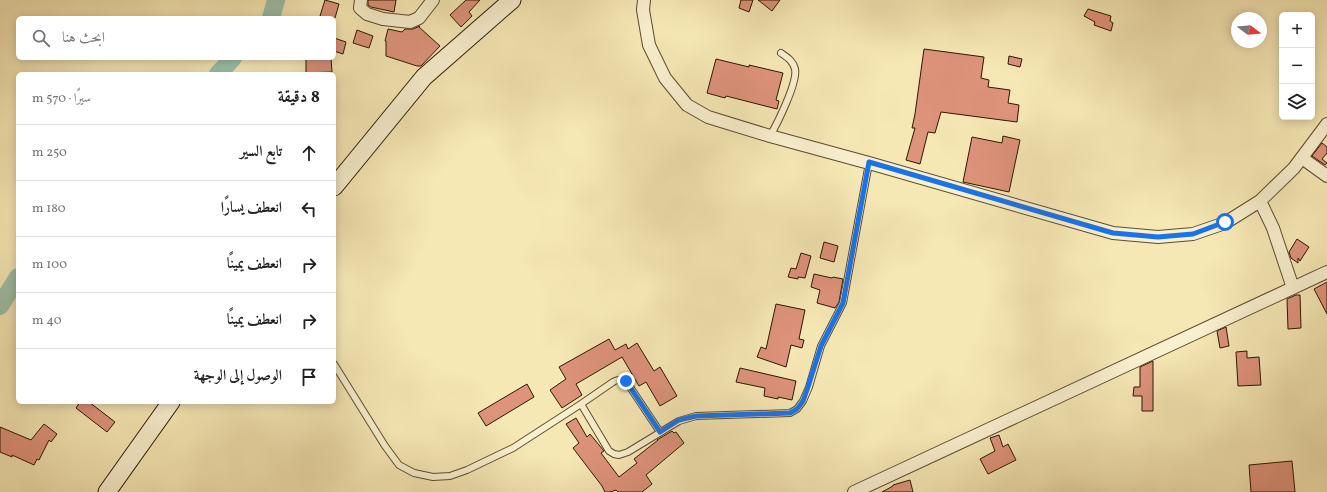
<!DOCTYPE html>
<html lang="ar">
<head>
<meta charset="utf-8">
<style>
  :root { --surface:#fff; --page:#f2f2f2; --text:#202124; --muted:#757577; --line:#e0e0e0 }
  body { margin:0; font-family:Vollkorn,Amiri,serif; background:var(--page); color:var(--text); direction:rtl }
  .controls { position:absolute; right:12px; top:12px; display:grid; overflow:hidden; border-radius:6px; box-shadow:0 2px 10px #0003 }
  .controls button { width:36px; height:36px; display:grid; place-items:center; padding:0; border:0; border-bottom:1px solid var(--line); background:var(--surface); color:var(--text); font:20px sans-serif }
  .compass { position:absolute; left:1231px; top:12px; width:36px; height:36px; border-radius:50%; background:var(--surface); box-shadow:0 2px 10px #0003; rotate:106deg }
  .stop { position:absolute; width:12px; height:12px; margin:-9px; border:3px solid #1a73e8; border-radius:50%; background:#fff }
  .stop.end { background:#1a73e8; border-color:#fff; box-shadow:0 1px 4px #0008 }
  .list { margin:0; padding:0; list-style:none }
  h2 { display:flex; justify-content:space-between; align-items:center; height:52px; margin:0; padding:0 16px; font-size:17px }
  h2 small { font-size:13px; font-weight:400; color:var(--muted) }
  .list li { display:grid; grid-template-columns:26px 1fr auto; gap:12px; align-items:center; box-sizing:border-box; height:56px; padding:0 16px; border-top:1px solid var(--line) }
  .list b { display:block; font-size:15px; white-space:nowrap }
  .list em { font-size:13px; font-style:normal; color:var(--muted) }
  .icon { flex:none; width:22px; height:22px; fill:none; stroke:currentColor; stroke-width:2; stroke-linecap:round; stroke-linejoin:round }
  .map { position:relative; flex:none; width:1327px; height:492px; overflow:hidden; direction:ltr }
  .search { position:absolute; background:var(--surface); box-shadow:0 2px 10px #0003; left:16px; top:16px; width:320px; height:44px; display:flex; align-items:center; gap:10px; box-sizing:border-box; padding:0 14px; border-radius:6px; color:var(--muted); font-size:15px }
  .panel { position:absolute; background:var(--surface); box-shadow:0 2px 10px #0003; left:16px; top:72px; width:320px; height:332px; border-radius:6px; direction:rtl }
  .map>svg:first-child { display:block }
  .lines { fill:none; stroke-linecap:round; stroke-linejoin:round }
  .river { stroke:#9dc1a9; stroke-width:18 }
  .building { fill:#de937b; stroke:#2a1800 }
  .lane-casing { stroke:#5d4c2d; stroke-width:8 }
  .street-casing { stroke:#5d4c2d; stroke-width:14 }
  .secondary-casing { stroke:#2a1800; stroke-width:19 }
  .lane { stroke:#f9f0cf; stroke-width:6 }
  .street { stroke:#f9f0cf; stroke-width:12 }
  .secondary { stroke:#f9f0cf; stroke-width:17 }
  .route { stroke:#1a73e8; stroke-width:5 }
</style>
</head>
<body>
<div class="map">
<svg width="1327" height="492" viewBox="0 0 1327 492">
  <rect width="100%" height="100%" fill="#f6e8b5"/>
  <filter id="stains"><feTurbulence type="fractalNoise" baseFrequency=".005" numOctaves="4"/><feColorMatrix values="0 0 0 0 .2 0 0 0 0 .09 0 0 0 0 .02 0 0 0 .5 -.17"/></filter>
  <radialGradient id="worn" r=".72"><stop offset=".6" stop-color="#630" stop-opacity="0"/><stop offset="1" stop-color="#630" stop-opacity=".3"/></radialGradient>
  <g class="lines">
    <!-- river -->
    <path class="river" d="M271 18 276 0
      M218 74 233 58
      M0 306 18 277"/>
  </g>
  <!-- building -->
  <path class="building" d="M325 0 339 4 335 18H326L320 16Z
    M368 0H396L394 12 371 7 368 5Z
    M466 0H480L469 12 472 16 461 27 450 15Z
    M741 0H753L749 12 739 8Z
    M758 0H780L772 11Z
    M1088 9 1111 16 1110 21 1113 23 1111 31 1094 25 1095 22 1084 16Z
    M420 26 419 27 440 46 421 66H417L386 56V41H385L388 29 402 32 405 29H413Z
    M357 30 373 36 369 48 353 43Z
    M334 38 346 42 343 54 334 51Z
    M924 49 984 57 981 78 989 80 988 87 1010 90 1008 103 1019 105 1017 122 941 112 935 133 928 132 920 164 906 160 915 128H912L915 114Z
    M1009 56 1022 59 1020 67 1008 64Z
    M306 58H331L332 72 306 73Z
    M716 59 749 67V65L783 73 776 100 779 101 777 109 726 96 725 98 707 93Z
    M1003 136 1020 140 1009 192 963 182 972 137 1002 143Z
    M1322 143 1327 147V153L1322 159 1327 163 1325 165 1312 156Z
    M1297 239 1309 247 1300 261 1298 258V263L1291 258 1289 252Z
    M824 242 838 246 834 262 820 258Z
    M801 253 811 256 805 278 798 277V279L788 277 791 268 796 269Z
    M814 274 832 278 833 277 843 279 839 302 835 308 817 303 820 290 811 287Z
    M1327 282V314L1314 289Z
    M1296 295H1300L1301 328 1288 329 1287 299Z
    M776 304 805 310 799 339 804 340 802 348 791 345 786 367 757 357 761 347 766 349Z
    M1226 327 1229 346 1220 348 1217 331Z
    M609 339 615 350 626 344 628 349 637 343 654 371 660 367 677 396 660 406 646 382 639 386 622 357 576 384 582 395 562 408 550 390 566 379 559 367Z
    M1247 351V358L1259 357 1261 385 1238 386 1236 352Z
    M1153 361V411H1142V396H1133L1134 387H1140V367Z
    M740 368 796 381 792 400 778 397V399L764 396 765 388 736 382Z
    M527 384 534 397 486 426 478 413Z
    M80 402H89L115 422 107 432 76 408Z
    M576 418 587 437 590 434 604 451 601 453 619 477 637 463 634 459 658 440H657L672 431 674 433 676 432 684 443 646 475 652 484 642 492H618L616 490 610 492H605L602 486 573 448 579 443 566 424Z
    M44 424 57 434 51 442 49 440 39 460 37 459 34 465 12 455V457L0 452V427L31 440Z
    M999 435 1003 447 1008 444 1016 460 988 474 980 459 995 451 990 438Z
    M1292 461 1295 492H1251L1249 465Z
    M910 480 913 492H882L893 486V485Z"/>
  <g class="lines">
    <!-- lane casing -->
    <g class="lane-casing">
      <path id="lane" d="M770 136C777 124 798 82 795 69 793 61 788 58 781 53
        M334 364 385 446 399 465 414 473 433 477 450 476 467 470 513 448 581 404 609 451 614 454 619 455 628 452 679 421 696 416 790 413 797 409 803 401 809 387 821 346 843 303 869 163
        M581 404 613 382C618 379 621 379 626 381L660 432"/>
    </g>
    <!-- street casing -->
    <g class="street-casing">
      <path id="street" d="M361 0 360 8 367 14 383 19 410 22 419 18 433 0
        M644 0 643 10 649 45 665 78 687 105 708 117 770 136 869 163 1113 233 1158 237 1193 234 1225 223 1260 201 1294 168 1327 124
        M1302 158 1327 176
        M1260 201 1273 228 1293 288
        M854 492 1327 272"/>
    </g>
    <!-- secondary casing -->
    <g class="secondary-casing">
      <path id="secondary" d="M334 187 424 77 512 0
        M107 492 171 402"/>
    </g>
    <!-- lane -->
    <use href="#lane" class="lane"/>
    <!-- street -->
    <use href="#street" class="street"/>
    <!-- secondary -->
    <use href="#secondary" class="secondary"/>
  </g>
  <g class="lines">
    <!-- route -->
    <path class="route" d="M626 381 660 432 679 420 696 416 790 413 797 409 803 401 808 387 821 346 843 303 869 162 1113 233 1158 237 1193 234 1225 222"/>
  </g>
  <rect width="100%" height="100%" filter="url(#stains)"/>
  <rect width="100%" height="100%" fill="url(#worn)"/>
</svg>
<div class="controls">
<button>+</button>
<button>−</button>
<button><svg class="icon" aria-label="layers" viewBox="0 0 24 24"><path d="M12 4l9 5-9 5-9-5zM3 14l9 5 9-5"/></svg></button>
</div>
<svg class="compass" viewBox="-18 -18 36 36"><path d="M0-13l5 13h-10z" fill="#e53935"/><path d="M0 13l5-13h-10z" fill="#757577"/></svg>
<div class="stop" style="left:1225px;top:222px"></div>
<div class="stop end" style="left:626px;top:381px"></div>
<div class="search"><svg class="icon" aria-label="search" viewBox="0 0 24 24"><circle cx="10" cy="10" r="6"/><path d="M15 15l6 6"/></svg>ابحث هنا</div>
<section class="panel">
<h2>8 دقيقة<small>سيرًا · 570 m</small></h2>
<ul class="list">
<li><svg class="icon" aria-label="ahead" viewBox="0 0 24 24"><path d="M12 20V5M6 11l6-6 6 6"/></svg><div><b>تابع السير</b></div><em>250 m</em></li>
<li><svg class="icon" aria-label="left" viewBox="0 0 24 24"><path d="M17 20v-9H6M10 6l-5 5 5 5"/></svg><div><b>انعطف يسارًا</b></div><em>180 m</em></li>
<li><svg class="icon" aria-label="right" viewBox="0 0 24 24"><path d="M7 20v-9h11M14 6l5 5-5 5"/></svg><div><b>انعطف يمينًا</b></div><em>100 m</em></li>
<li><svg class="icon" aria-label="right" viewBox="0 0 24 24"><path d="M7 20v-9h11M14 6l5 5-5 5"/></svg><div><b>انعطف يمينًا</b></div><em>40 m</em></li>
<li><svg class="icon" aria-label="arrive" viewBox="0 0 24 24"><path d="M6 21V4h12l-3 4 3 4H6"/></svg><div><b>الوصول إلى الوجهة</b></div></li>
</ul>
</section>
</div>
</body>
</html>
